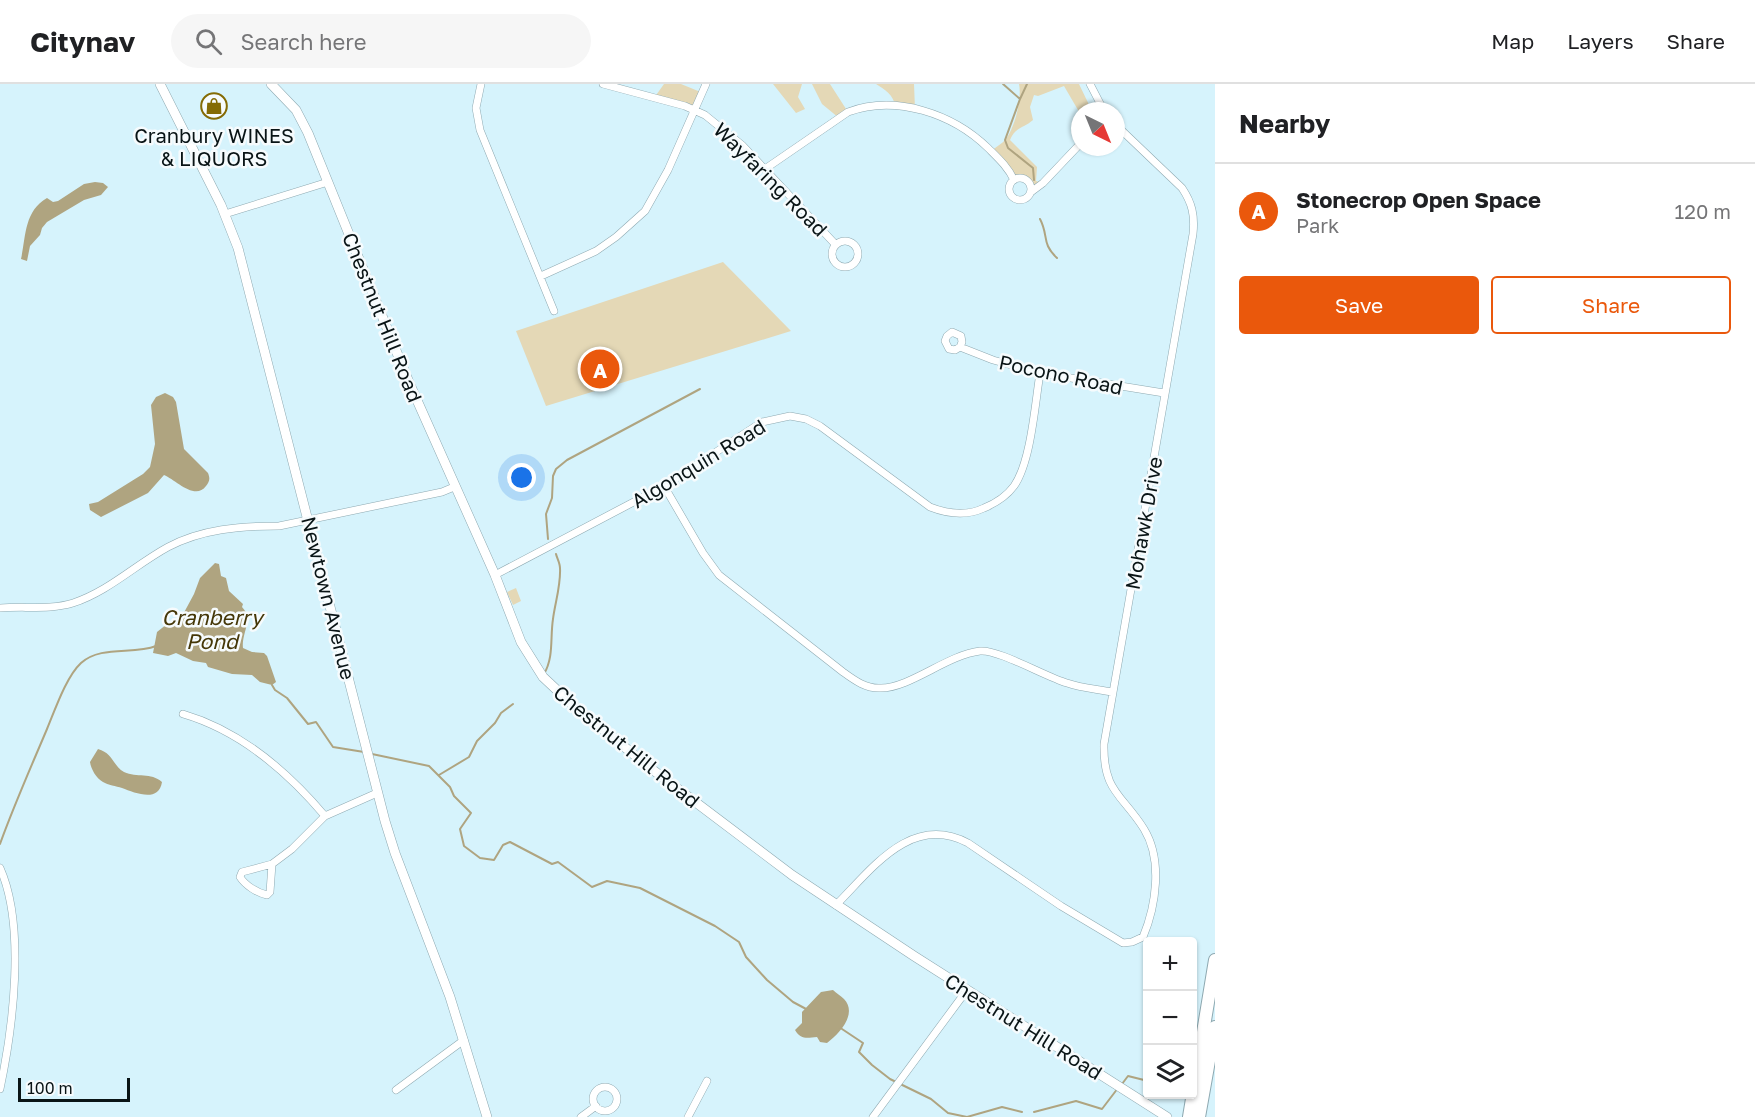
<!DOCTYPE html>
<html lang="en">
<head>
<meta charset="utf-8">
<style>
  :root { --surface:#fff; --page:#f6f6f6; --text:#202124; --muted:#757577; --line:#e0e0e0; --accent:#ea580c }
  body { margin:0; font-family:"Golos Text",sans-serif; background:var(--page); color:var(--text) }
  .controls { position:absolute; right:18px; bottom:18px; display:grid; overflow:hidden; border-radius:6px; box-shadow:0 2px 4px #0004 }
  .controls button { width:54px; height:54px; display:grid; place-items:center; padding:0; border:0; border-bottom:2px solid var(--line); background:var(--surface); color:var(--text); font:30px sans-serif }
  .compass { position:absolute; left:1071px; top:18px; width:54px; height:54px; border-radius:50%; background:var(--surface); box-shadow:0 2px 4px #0004; rotate:137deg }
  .scale { position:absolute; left:18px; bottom:15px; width:112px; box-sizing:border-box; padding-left:6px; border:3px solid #091416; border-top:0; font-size:16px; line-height:21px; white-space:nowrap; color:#091416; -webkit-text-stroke:4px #f6fbfd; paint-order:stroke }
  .you { position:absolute; left:522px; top:394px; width:21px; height:21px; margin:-15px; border:4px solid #fff; border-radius:50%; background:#1a73e8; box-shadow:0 0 0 9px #1a73e833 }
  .badge { display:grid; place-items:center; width:39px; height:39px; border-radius:50%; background:var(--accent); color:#fff; font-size:20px; font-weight:700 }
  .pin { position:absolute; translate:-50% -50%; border:3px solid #fff; box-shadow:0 2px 6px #0006 }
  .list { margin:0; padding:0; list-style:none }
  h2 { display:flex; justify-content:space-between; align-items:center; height:78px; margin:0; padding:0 24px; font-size:26px }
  h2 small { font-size:20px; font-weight:400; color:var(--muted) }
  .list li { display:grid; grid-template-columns:39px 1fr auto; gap:18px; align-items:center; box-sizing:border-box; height:96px; padding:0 24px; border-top:2px solid var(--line) }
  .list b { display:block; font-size:22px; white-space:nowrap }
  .list p { margin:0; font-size:20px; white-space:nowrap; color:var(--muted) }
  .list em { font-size:20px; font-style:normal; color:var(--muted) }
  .actions { display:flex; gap:12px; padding:18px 24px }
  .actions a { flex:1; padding:14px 0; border:2px solid var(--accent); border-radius:6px; text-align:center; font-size:21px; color:var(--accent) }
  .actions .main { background:var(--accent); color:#fff }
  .icon { flex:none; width:33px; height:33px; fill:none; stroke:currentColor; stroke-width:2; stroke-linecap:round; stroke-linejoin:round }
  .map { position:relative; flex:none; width:1215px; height:1033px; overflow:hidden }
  header { display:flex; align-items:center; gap:36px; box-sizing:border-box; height:84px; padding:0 30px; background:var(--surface); border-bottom:2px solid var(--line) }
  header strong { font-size:28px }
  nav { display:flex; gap:33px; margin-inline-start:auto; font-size:21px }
  .search { width:420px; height:54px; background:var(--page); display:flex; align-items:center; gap:15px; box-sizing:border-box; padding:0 21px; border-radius:33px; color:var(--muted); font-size:22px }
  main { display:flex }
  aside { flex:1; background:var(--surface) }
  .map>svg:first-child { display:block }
  .green { fill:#e4d8b6 }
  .water { fill:#afa480 }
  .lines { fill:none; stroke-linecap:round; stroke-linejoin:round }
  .stream { stroke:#afa480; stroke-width:2 }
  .street-casing { stroke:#8ea9b1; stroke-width:8 }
  .secondary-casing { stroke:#8ea9b1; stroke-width:10 }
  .highway-casing { stroke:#8ea9b1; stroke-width:14 }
  .street { stroke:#fff; stroke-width:7 }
  .secondary { stroke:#fff; stroke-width:9 }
  .highway { stroke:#fff; stroke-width:12 }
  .labels { text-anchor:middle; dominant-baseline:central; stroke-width:5; stroke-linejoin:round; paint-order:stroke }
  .poi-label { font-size:20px; fill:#091416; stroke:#f6fbfd }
  .street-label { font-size:20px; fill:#091416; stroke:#f6fbfd }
  .water-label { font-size:21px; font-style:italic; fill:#453708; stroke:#f6fbfd }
</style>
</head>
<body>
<header>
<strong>Citynav</strong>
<div class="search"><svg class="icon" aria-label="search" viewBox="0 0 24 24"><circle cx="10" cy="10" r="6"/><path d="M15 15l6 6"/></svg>Search here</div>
<nav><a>Map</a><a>Layers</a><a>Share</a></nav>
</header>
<main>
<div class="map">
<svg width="1215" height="1033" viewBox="0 0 1215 1033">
  <rect width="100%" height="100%" fill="#d6f3fc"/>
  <!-- green -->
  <path class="green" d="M664 0H681L703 9 696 26 654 14Z
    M773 0H802L798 13 805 25 796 29Z
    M812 0H830L848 28 839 34 822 20Z
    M876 0H914L915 25 895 22C894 11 884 5 876 0Z
    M1019 0H1079L1092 27H1080V34L1078 26 1064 2 1038 12 1034 11 1030 23 1033 36C1024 44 1015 43 1010 56L1037 83 1036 97 1043 99 1031 104 1025 95 1014 96 991 68C995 63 1002 60 1006 55 1015 43 1022 15 1019 0Z
    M723 178 791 247 546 322 516 247Z
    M516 504 521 517 513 521 507 508Z"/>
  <!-- water -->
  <path class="water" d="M95 98 103 99 108 103 101 111 84 116 47 138 42 144 40 151 30 162 27 177 21 175C26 153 24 127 47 114L53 118 58 117 84 100Z
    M165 309 173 313 176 318 184 365 208 389C210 394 210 397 206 402 195 417 176 396 164 391L148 409 101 433 90 426 89 420 98 418 143 390 150 383 155 360 151 321 156 313Z
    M215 479 219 480 221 492 226 494 229 507 243 520 242 523C254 535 241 550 243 564L252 568 264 569 267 572 276 598 272 601 260 598 252 591 232 590 208 583 206 579 193 577 176 569 168 572 153 569 157 548 167 540 180 536 194 510 200 494Z
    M98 665C113 669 113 682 124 688 137 694 151 688 162 698 159 719 135 709 122 704 116 702 108 701 103 698 96 694 91 685 90 678Z
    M833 906C836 909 841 912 844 915 858 930 839 950 827 959L820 958 817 953C807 954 801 956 795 946L802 939V928L821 908Z"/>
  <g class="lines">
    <!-- stream -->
    <path class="stream" d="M1003 0 1020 15 1005 56 1008 64 1033 84 1034 96
      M1020 15 1027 0
      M1040 135C1049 152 1041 159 1057 174
      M548 455 546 430 552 414 553 392 556 385 567 376 700 305
      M544 590C554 573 550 554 553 535 555 519 561 501 560 484 560 479 557 474 556 470
      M272 601 275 606 287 614 308 640 316 638 333 663 364 668
      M372 670 429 682 450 703 454 712 471 729 460 745 464 762 480 774 494 776 503 761 510 758 552 780 558 778 592 803 607 797 640 804 715 842 739 858 746 873 767 896 793 918 808 926
      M439 691 469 673 477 657 495 639 501 629 513 620
      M0 760C14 721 31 683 47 645 55 626 66 593 81 579 101 561 133 571 156 562
      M839 943 863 959 859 968 872 981 890 995 931 1015 948 1029 967 1033 1002 1023 1022 1028
      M1122 1000 1128 992 1148 997
      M1034 1028 1076 1017 1102 1025 1118 1004"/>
    <!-- street casing -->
    <g class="street-casing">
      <path id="street" d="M481 0 476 24 480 46 554 227
        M603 0 685 22 705 31 742 61 836 161
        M1090 0 1104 27
        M765 85 848 28C896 10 953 30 988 64 998 74 1008 83 1014 96
        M1009 105a11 11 0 1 1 22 0a11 11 0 1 1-22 0Z
        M1031 108 1043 99 1080 60
        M225 130 328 98
        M832 170a13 13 0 1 1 26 0a13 13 0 1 1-26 0Z
        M541 192 596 167 616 153 645 127 668 86 706 0
        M960 263 962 258 961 252 952 248 947 252 945 257 949 265 955 266 960 263 993 276 1040 289 1164 309
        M664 402 703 469 719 491 843 588C854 596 866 605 881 604 910 604 947 571 980 567 998 565 1046 593 1067 599 1081 604 1097 605 1112 608
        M495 491 664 402 762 338 790 332 806 335 820 342 930 423C948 430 967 432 984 424 996 419 1006 413 1014 402 1031 378 1035 320 1040 289
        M0 524C23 522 51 526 73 519 109 507 135 481 168 463 202 445 240 442 279 442L442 408 454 403
        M183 630C241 647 287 687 325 732
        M272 780 242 788 240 793C245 801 257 809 267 811L270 808 272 780 292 765 325 732 377 709
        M0 784C26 842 13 944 0 1005
        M836 821C872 785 911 729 968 759L1061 822 1123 859 1132 858 1143 853C1156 822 1163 776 1144 745 1122 710 1103 708 1104 660L1193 150C1195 131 1192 119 1182 104L1116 41
        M593 1015a12 12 0 1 1 24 0a12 12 0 1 1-24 0Z
        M396 1006 464 956
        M581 1033 596 1022
        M688 1033 707 997
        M873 1033 967 906"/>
    </g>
    <!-- secondary casing -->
    <g class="secondary-casing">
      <path id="secondary" d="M160 0 221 121 238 164 385 737 395 769 450 913 487 1033
        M271 0 296 26 308 49 408 296 495 491 521 558 543 593 575 623 653 686 792 791 914 872 1167 1033"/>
    </g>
    <!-- highway casing -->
    <g class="highway-casing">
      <path id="highway" d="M1189 1033 1215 876
        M1199 1033 1215 943"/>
    </g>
    <!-- street -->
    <use href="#street" class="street"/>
    <!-- secondary -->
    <use href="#secondary" class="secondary"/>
    <!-- highway -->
    <use href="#highway" class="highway"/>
  </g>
  <!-- icons -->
  <defs>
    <g id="shop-ring" transform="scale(1.35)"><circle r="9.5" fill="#f6fbfd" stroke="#846b05" stroke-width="1.5"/><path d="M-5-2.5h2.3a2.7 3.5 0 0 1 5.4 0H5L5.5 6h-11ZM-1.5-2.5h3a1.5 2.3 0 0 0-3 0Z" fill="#846b05"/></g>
  </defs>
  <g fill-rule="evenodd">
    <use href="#shop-ring" x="214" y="22"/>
  </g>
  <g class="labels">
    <!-- poi labels -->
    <g class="poi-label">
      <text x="214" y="51">Cranbury WINES<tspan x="214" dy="23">&amp; LIQUORS</tspan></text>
    </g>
    <!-- street labels -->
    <g class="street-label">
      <text transform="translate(771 95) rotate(45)">Wayfaring Road</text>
      <text transform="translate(383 233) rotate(68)">Chestnut Hill Road</text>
      <text transform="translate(1061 290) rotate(12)">Pocono Road</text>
      <text transform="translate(698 379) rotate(-31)">Algonquin Road</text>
      <text transform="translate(1143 439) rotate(-80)">Mohawk Drive</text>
      <text transform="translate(329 514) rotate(76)">Newtown Avenue</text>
      <text transform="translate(627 662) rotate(39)">Chestnut Hill Road</text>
      <text transform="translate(1024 942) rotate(32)">Chestnut Hill Road</text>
    </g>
    <!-- water labels -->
    <g class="water-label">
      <text x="212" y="533">Cranberry<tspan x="212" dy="24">Pond</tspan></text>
    </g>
  </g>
</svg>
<div class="controls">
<button>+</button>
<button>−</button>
<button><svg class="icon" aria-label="layers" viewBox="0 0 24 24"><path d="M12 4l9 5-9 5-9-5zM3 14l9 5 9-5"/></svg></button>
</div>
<svg class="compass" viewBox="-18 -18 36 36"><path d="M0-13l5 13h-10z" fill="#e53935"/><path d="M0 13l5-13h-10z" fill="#757577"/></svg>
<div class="scale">100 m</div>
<div class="you"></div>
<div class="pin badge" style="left:600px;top:285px">A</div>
</div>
<aside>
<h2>Nearby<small></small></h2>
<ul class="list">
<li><span class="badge">A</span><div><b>Stonecrop Open Space</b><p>Park</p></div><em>120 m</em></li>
</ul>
<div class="actions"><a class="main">Save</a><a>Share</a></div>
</aside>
</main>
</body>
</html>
